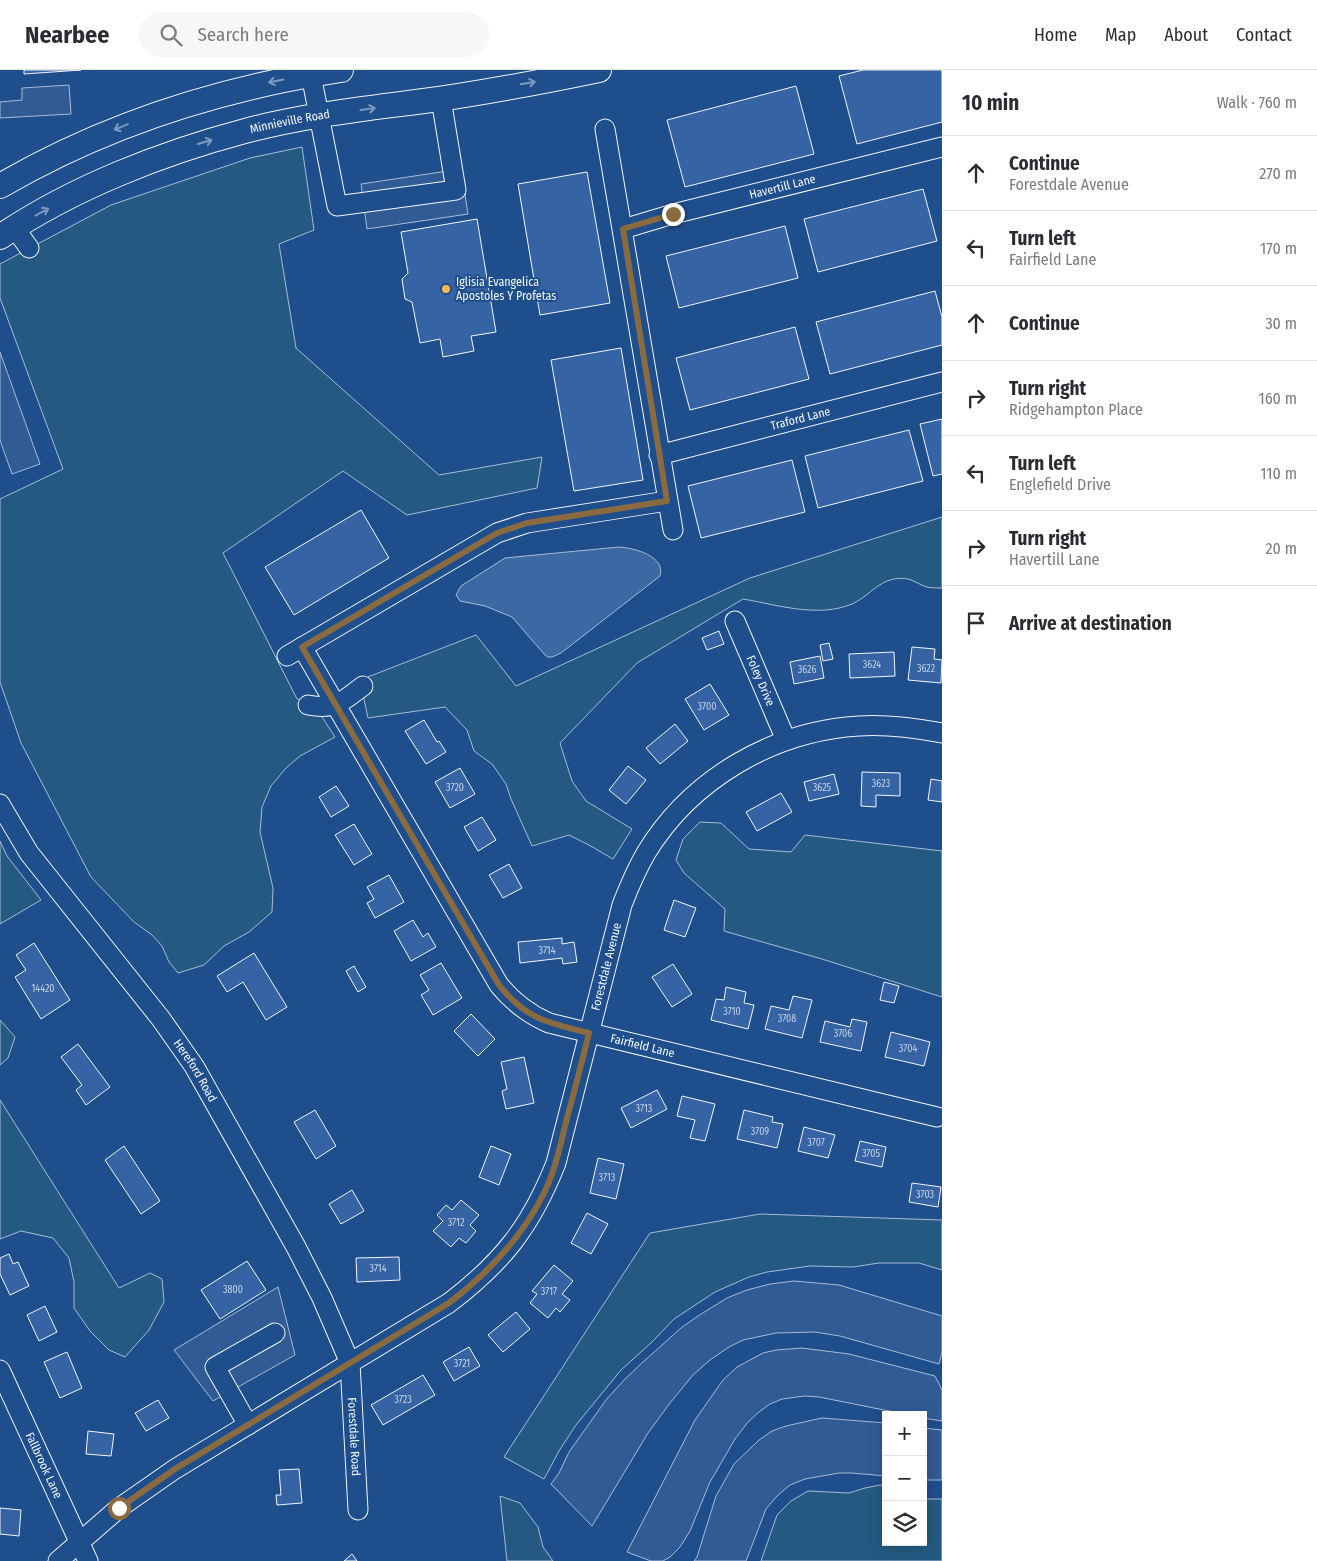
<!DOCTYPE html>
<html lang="en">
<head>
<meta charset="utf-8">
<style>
  :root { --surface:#fff; --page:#f7f7f7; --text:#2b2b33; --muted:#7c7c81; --line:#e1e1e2 }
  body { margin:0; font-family:"Fira Sans Condensed",sans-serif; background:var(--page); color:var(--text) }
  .controls { position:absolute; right:15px; bottom:15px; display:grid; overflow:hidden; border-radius:0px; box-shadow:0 2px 12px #0003 }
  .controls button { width:45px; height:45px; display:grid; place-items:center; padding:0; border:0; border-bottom:1px solid var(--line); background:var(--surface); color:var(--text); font:25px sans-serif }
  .stop { position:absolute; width:15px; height:15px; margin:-11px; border:4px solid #8a6a3f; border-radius:50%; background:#fff }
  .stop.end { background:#8a6a3f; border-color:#fff; box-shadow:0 1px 5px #0008 }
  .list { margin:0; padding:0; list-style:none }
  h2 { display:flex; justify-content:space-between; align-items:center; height:65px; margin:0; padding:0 20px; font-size:21px }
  h2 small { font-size:16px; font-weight:400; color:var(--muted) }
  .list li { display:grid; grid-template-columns:32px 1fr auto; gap:15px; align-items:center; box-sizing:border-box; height:75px; padding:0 20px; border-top:1px solid var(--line) }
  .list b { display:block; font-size:19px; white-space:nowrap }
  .list p { margin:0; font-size:16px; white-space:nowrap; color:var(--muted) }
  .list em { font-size:16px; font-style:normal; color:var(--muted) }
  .icon { flex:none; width:28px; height:28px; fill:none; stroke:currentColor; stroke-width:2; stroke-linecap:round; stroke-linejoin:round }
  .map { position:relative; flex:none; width:942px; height:1491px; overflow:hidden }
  header { display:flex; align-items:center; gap:30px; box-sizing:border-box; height:70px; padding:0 25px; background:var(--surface); border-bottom:1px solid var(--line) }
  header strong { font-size:24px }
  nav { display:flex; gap:28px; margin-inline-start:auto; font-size:18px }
  .search { width:350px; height:45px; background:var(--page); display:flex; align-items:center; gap:12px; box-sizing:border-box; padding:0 18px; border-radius:28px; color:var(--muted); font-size:19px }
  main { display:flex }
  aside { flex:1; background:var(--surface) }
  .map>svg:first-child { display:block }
  .green { fill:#245a82; stroke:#a8bbd7 }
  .parking { fill:#305b95; stroke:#a8bbd7 }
  .water { fill:#3b69a3; stroke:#a8bbd7 }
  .building { fill:#3563a3; stroke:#f2f6ff }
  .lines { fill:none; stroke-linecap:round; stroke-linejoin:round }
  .minor-casing { stroke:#f2f6ff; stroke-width:21 }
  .major-casing { stroke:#f2f6ff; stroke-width:26 }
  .minor { stroke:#1f4e8c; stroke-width:19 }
  .major { stroke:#1f4e8c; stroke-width:24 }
  .oneway { stroke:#7e9ac0 }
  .route { stroke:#8a6a3f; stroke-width:6 }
  .poi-dot { fill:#ffb74d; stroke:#1f4e8c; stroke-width:2 }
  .labels { text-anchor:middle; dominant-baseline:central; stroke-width:4; stroke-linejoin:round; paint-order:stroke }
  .number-label { font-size:10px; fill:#c3d1e8 }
  .street-label { font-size:12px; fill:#f2f6ff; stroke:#1f4e8c }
  .poi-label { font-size:12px; fill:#f2f6ff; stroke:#1f4e8c; text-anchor:start }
</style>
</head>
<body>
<header>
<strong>Nearbee</strong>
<div class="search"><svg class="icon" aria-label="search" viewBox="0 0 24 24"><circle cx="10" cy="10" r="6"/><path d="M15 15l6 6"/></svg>Search here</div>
<nav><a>Home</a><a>Map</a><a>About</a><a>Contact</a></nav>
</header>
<main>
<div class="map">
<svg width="942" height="1491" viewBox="0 0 942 1491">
  <rect width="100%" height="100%" fill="#1f4e8c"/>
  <!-- green -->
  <path class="green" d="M302 77 314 160 279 174 296 278 439 405 542 387 537 418 407 445 343 401 223 483 297 629 313 633 335 667 300 686 286 698 271 716 262 737 260 762 273 818 272 842 249 862 224 876 204 895 178 903 169 892 162 876 152 865 134 852 91 807 21 673 0 612V429L63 399 0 228V194L111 135 250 88Z
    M942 447V518C937 518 931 518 927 517 914 513 911 506 894 509 877 512 868 527 852 534 818 548 778 535 743 529L637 593 560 673 572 711 586 731 632 759 613 789 589 775 569 765 532 776 511 729 506 714 492 694 474 681 467 660 445 637 368 648 360 610 476 565 516 616 750 508Z
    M700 752 721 753 749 779 791 782 805 765 942 781V927L822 889 724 861 725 839 684 803 676 790 683 769Z
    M0 771 7 786 41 830 0 854Z
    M0 950 15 967 8 988 0 995Z
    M0 1030 119 1218 150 1203 162 1209 164 1232 149 1260 125 1287 109 1280 90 1261 74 1238V1212L69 1188 53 1168 21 1161 0 1169Z
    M760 1144 942 1150V1200L919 1193H879L853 1197 810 1196 767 1202 749 1207 715 1222 674 1249 652 1272 621 1300 576 1355 559 1381 544 1409 504 1387 650 1163Z
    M880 1415 886 1416V1472H923V1429H942V1491H761L777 1445 791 1431 808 1421 849 1423 865 1418Z
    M500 1426 520 1433 538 1457 543 1477 553 1491H507Z"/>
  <!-- parking -->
  <path class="parking" d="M69 15 71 44 0 48V32L22 30V18Z
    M461 99 468 144 367 159 361 114Z
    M0 282 40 394 12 404 0 370Z
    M794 1211 839 1215 942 1246V1282L939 1294 840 1266 815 1262 776 1263 743 1270 729 1277 710 1290 693 1305 670 1333 648 1363 592 1456 551 1414 559 1403 569 1382 606 1330 624 1310 643 1292 681 1258 698 1246 727 1228 747 1220 770 1214Z
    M278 1217 295 1285 213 1331 174 1280Z
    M802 1278 849 1284 935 1306 942 1320V1351L923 1348V1345H909L819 1327 805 1326 782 1329 770 1334 759 1342 748 1352 735 1369 710 1412 690 1461 680 1477 670 1487 663 1491H651L627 1482 695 1350 723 1310 737 1297 763 1283 776 1280Z
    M822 1348 886 1353V1406L852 1403H839L805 1409 790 1415 777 1426 766 1439 746 1491H694L697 1487 716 1426 734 1394 759 1370 772 1361 786 1356Z
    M923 1358 942 1360V1410H923Z"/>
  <!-- water -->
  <path class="water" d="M619 477C634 478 666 486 660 506L561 583 552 587H548L545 585 512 547 485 536 460 531 456 525 461 516 505 488Z"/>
  <!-- building -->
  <path class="building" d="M24 0H81L24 4Z
    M863 0H942V52L857 74 839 6Z
    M796 16 814 84 685 117 667 50Z
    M587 102 610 233 540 245 518 114Z
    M923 119 937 171 818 202 804 149Z
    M477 149 496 262 471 266 474 281 443 287 440 269 420 273 412 232 405 229 402 209 408 203 401 162Z
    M785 156 798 208 679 238 666 186Z
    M935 221 942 247V275L830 304 816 252Z
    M795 257 809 309 690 340 676 288Z
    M621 278 643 410 574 421 551 290Z
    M942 349V404L933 406 920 354Z
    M909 360 923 411 818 438 805 386Z
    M792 390 805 442 701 468 688 416Z
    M361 440 389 488 294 545 265 497Z
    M719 561 724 574 707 580 702 568Z
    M829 573 833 589 823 591 820 575Z
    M912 577 935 579 934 589 942 590 941 613 908 610Z
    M894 582 895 606 850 608 849 584Z
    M820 586 824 608 794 614 790 592Z
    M710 614 729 645 704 660 685 629Z
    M424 650 437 672 439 671 446 682 426 694 405 661Z
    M675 654 688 671 660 694 646 678Z
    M628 696 646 710 626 734 609 720Z
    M460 698 475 724 450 738 435 712Z
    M862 702 900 703V726L876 725V737L861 736Z
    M834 704 839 724 809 731 804 712Z
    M931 709 942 711V732L928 730Z
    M336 716 349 736 331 747 319 727Z
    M781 723 792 742 757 761 746 742Z
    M482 747 496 770 478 781 464 757Z
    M354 754 372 784 354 795 335 765Z
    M509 794 522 818 503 828 489 805Z
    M389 805 404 832 375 848 367 833 374 829 367 817Z
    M674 830 696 838 685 867 664 860Z
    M413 850 423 867 428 863 436 877 411 891 394 861Z
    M562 868V874L574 872 577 892 563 894 562 888 520 893 518 872Z
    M34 873 70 930 41 949 15 907 26 900 16 885Z
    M254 883 287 937 266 950 243 912 227 922 217 906Z
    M441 893 462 928 433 945 421 925 429 920 420 905Z
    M673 894 692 924 672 937 652 907Z
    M354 896 366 917 358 922 346 901Z
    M884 912 899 916 894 933 880 930Z
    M726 917 746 922 744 933 754 935 748 959 711 950 716 929 724 930Z
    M793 926 812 930 802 968 765 959 771 936 789 940Z
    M471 944 495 969 478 986 454 961Z
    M852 949 867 952 861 981 820 972 825 951 850 957Z
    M891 962 930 972 924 996 885 987Z
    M78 974 110 1017 86 1035 76 1020 82 1015 61 987Z
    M524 987 534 1033 506 1039 502 1021 507 1019 501 992Z
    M657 1020 667 1039 631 1058 621 1038Z
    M682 1026 715 1034 705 1071 690 1068 695 1050 677 1046Z
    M315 1040 336 1076 316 1089 294 1052Z
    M744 1040 773 1047 772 1052 783 1054 777 1078 737 1069Z
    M804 1057 835 1065 828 1088 798 1081Z
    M860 1071 886 1077 882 1097 855 1091Z
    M124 1076 160 1131 141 1144 105 1090Z
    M491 1076 511 1084 499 1115 479 1107Z
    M598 1088 624 1094 616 1129 590 1123Z
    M912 1113 941 1117 938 1137 909 1132Z
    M352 1120 364 1141 341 1154 329 1134Z
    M461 1130 479 1145 470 1155 476 1161 466 1173 459 1168 451 1177 433 1161 443 1151 437 1145 446 1135 452 1140Z
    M587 1143 608 1154 591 1184 571 1173Z
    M9 1184 13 1194 18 1192 29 1216 10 1225 0 1204V1188Z
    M399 1187 400 1210 357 1212 356 1188Z
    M247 1191 266 1220 220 1249 201 1220Z
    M554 1195 573 1211 562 1224 570 1230 560 1242 556 1238 548 1248 530 1233 537 1224 532 1221Z
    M45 1236 57 1262 39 1271 27 1245Z
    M516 1242 530 1259 503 1282 488 1265Z
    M469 1277 480 1296 454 1311 443 1292Z
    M67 1282 82 1318 60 1328 44 1292Z
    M423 1305 435 1325 383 1355 371 1335Z
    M158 1330 169 1348 146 1361 135 1343Z
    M88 1361 114 1364 111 1386 86 1384Z
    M299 1399 302 1433 277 1435 276 1425H281L279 1400Z
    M0 1438 21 1440 19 1466 0 1464Z
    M352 1484 357 1491H344Z"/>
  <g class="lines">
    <!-- minor casing -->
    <g class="minor-casing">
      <g id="minor">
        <path d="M310 0 337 136 456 120 441 29"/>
        <path d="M605 59 673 460"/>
        <path d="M14 157 29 178"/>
        <path id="s1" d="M623 159 673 144 942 77"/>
        <path id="s2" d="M659 385 942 312"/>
        <path id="s3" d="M735 551 786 670"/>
        <path id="s4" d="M302 577 499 915C513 932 528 944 549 953L937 1047"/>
        <path d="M287 586 497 463 527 453 667 431"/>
        <path d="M308 635C337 640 341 632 363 616"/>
        <path id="s5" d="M0 734 29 783 161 949 194 996 296 1177 322 1228 350 1293 358 1440"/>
        <path id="s6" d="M0 1300 88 1491"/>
        <path d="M248 1355 215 1297 275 1263"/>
        <path id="s7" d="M58 1491 119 1438 175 1399 449 1233C503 1192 531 1156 556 1093L622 835C629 817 636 800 646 783 691 709 773 661 859 656 887 654 915 658 942 663"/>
      </g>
    </g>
    <!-- major casing -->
    <g class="major-casing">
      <g id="major">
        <path d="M0 116C105 55 221 18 341 0"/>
        <path id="s8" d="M0 167C72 118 162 83 245 61 309 44 374 38 439 29 493 21 546 11 599 0"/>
      </g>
    </g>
    <!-- minor -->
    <use href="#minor" class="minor"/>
    <!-- major -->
    <use href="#major" class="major"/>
  </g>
  <!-- one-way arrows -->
  <defs><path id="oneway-shaft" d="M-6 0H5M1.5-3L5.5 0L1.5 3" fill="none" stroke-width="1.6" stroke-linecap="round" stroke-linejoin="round" transform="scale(1.25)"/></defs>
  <g class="oneway">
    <use href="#oneway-shaft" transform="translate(276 11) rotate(169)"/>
    <use href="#oneway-shaft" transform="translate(528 13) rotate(-10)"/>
    <use href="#oneway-shaft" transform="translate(368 39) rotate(-8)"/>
    <use href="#oneway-shaft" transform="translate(121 57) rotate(158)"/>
    <use href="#oneway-shaft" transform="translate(205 72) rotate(-16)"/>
    <use href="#oneway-shaft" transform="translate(42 142) rotate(-28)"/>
  </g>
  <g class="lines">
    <!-- route -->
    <path class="route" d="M119 1438 175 1399 449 1233C488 1203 521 1169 543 1125 555 1102 560 1076 566 1052 574 1022 582 992 589 963 548 953 526 949 499 915L302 577 497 463 527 453 667 431 623 159 673 144"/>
  </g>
  <!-- markers -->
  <circle class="poi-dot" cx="446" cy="219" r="5"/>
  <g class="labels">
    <!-- number labels -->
    <g class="number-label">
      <text x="872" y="595">3624</text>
      <text x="926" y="599">3622</text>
      <text x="807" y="600">3626</text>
      <text x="707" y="637">3700</text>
      <text x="881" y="714">3623</text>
      <text x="455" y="718">3720</text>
      <text x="822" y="718">3625</text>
      <text x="547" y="881">3714</text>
      <text x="43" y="919">14420</text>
      <text x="732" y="942">3710</text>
      <text x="787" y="949">3708</text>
      <text x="843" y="964">3706</text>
      <text x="908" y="979">3704</text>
      <text x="644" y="1039">3713</text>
      <text x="760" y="1062">3709</text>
      <text x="816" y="1073">3707</text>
      <text x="871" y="1084">3705</text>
      <text x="607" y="1108">3713</text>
      <text x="925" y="1125">3703</text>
      <text x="456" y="1153">3712</text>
      <text x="378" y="1199">3714</text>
      <text x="233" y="1220">3800</text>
      <text x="549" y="1222">3717</text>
      <text x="462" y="1294">3721</text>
      <text x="403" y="1330">3723</text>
    </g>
    <!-- street labels -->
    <g class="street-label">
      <text stroke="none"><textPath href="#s8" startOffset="314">Minnieville Road</textPath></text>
      <text stroke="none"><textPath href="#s1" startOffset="165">Havertill Lane</textPath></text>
      <text stroke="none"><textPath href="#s2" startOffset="146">Traford Lane</textPath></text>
      <text stroke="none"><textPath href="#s3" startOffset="65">Foley Drive</textPath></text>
      <text stroke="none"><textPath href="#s7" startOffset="851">Forestdale Avenue</textPath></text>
      <text stroke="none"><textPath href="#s4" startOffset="551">Fairfield Lane</textPath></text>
      <text stroke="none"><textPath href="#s5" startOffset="331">Hereford Road</textPath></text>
      <text stroke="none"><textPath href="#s5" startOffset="736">Forestdale Road</textPath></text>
      <text stroke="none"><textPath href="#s6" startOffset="105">Fallbrook Lane</textPath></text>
    </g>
    <!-- poi labels -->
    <g class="poi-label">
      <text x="456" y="212">Iglisia Evangelica<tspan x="456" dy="14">Apostoles Y Profetas</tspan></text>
    </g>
  </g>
</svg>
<div class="controls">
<button>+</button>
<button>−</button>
<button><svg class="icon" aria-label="layers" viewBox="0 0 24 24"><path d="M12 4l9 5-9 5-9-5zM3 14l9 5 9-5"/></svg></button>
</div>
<div class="stop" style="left:119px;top:1438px"></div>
<div class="stop end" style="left:673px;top:144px"></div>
</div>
<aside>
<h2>10 min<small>Walk · 760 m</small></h2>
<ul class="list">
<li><svg class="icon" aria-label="ahead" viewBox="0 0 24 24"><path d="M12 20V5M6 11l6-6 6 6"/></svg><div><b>Continue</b><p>Forestdale Avenue</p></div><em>270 m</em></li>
<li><svg class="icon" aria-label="left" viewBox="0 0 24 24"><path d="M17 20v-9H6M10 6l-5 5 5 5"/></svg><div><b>Turn left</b><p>Fairfield Lane</p></div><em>170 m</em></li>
<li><svg class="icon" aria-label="ahead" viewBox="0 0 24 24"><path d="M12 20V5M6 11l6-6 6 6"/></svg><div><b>Continue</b></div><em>30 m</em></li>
<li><svg class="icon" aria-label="right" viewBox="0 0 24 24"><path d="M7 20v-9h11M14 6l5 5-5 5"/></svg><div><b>Turn right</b><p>Ridgehampton Place</p></div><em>160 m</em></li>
<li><svg class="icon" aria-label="left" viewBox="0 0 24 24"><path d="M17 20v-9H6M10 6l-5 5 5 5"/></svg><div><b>Turn left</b><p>Englefield Drive</p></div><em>110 m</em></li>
<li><svg class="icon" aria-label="right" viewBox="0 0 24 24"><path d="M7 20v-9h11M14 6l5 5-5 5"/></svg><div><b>Turn right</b><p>Havertill Lane</p></div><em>20 m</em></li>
<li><svg class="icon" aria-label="arrive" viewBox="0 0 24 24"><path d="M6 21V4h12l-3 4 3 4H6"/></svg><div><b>Arrive at destination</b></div></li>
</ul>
</aside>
</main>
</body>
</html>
